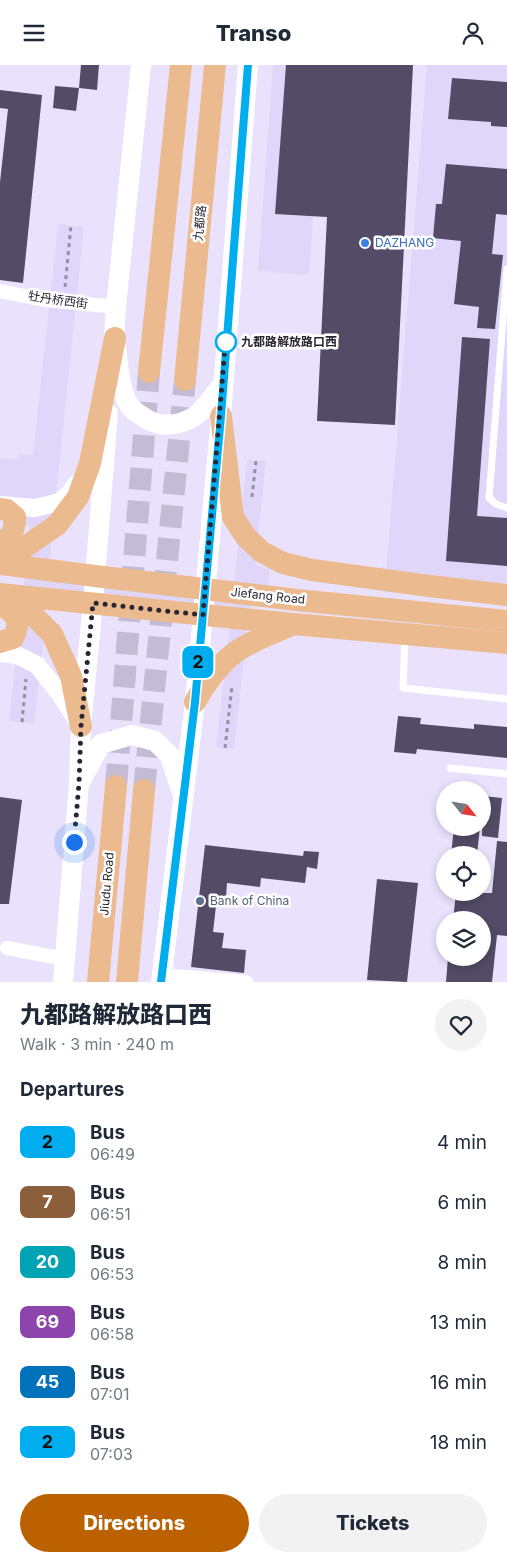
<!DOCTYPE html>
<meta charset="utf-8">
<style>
:root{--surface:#fff;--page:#f2f2f3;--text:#1f2937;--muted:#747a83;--accent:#bb6100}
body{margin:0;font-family:Inter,"Noto Sans SC",sans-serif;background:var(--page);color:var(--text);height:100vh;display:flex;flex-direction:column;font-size:19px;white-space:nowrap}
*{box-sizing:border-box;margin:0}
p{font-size:16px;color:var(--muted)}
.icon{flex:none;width:28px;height:28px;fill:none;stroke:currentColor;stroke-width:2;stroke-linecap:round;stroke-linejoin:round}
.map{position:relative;height:917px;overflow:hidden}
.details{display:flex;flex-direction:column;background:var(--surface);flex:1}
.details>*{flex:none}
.badge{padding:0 10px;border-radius:8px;font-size:18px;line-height:32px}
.needle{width:32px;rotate:120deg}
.controls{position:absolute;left:436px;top:716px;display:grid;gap:10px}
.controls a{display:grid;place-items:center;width:55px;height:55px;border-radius:50%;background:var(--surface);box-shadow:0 2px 8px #0003;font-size:25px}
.you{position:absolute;width:25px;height:25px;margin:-12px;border:4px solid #fff;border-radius:50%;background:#1a73e8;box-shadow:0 0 0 8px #1a73e833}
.map>.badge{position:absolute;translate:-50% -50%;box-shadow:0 0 0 2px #fff}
h2{padding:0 20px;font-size:19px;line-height:45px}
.round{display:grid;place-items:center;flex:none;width:52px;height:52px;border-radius:26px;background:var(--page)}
.summary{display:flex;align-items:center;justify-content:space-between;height:85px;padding:0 20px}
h1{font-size:24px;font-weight:800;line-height:38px}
.button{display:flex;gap:10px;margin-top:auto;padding:10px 20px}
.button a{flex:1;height:58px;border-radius:30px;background:var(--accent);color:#fff;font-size:20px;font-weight:800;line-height:58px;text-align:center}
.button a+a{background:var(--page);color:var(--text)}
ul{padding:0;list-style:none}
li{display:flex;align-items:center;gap:15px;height:60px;padding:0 20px}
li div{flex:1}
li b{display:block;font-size:19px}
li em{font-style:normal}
li .badge{min-width:55px;font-weight:700;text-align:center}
header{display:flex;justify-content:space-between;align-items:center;height:65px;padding:0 20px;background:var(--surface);font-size:22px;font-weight:800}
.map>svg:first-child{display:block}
.built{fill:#e0d6f9}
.building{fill:#544b66}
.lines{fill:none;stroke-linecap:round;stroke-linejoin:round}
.primary-tunnel{stroke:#c3bcd4;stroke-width:22;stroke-dasharray:22 11;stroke-linecap:butt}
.path{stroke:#958fa3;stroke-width:3;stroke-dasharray:4 4;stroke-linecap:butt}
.service{stroke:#fff;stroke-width:7}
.minor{stroke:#fff;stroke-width:14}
.tertiary{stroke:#fff;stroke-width:18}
.secondary{stroke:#fff;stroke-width:20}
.primary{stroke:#ebba8f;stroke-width:22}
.line-casing{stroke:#fff;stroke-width:11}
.line{stroke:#00aeef;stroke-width:8}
.walk{stroke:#292631;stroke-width:5;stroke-dasharray:0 9}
.shop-dot{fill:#3f7fe0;stroke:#fff;stroke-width:2}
.stop-dot{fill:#fff;stroke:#00aeef;stroke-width:2.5}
.service-dot{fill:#5c6f8a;stroke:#fff;stroke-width:2}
.labels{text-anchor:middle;stroke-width:5;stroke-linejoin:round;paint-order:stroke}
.street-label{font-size:12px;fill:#292631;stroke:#fff}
.shop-label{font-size:12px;fill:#366cbe;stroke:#fff;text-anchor:start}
.stop-label{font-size:12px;font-weight:bold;fill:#292631;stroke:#fff;text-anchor:start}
.service-label{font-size:12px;fill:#4e5e75;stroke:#fff;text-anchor:start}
</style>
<header><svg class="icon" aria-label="menu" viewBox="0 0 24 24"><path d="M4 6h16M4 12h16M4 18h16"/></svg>Transo<svg class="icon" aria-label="person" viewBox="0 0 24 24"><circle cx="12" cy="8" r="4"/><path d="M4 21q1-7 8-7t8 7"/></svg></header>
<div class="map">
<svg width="507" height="917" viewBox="0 0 507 917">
<rect width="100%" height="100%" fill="#eae2fd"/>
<!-- built -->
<g class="built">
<path d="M273 0H324L309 210 258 206Z"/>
<path d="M427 0H507V519L386 508Z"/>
<path d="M58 159 84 162 48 509 233 529 247 395 266 396 255 500 270 503 266 541 250 540 234 684 216 682 231 551 46 531 43 562 45 565 34 659 9 656 30 461 13 459 0 453V393L19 395V389L33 390Z"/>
</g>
<!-- building -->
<g class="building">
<path d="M81 0H99L97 25 79 23Z"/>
<path d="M286 0H413L395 360 317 356 327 152 275 149Z"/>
<path d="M452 13 507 17V62L491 61V57L448 54Z"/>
<path d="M55 21 79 23 76 46 53 43Z"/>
<path d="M0 25 42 30 23 218 0 215V117L8 44 0 43Z"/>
<path d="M446 99 507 104V150L496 149 492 189 503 190 495 264 477 263 479 242 454 239 461 176 433 173 436 139H442Z"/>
<path d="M462 272 490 274 477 451 507 453V501L446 496Z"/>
<path d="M398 651 421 653 420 659 474 664V659L507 662V693L417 684 416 689 394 687Z"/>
<path d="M483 731 502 733 498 773 482 771Z"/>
<path d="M0 732 22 735 9 839H0Z"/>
<path d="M454 762H480L477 790H451Z"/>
<path d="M497 776 507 777V871L497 870 492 917H446L448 892H482V855H453L456 828H492Z"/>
<path d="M205 780 303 791 304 786 319 787 317 804 307 802 305 818 261 813 260 822 227 818 226 833 217 832 213 867 224 868 222 883 246 885 244 908 191 902Z"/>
<path d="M377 814 418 818 407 917 367 915Z"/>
</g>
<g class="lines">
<!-- primary-tunnel -->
<g class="primary-tunnel">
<path d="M116 721 149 307"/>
<path d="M144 725 185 315"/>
</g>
<!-- path -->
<g class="path">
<path d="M65 222 71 160"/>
<path d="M252 432 256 396"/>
<path d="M22 657 26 614"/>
<path d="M225 683 232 621"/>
</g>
<!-- service -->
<g class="service">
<path d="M507 204 489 433 496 439 507 443"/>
<path d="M405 573 403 623 507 634"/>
<path d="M450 703 507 709"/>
</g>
<!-- minor -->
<g class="minor">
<path d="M0 226 45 235 116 242"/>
<path d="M7 883 65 894"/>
<path d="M162 910 246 917"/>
</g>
<!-- tertiary -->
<g class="tertiary">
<path d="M0 440 35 443 60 437 70 428 76 419"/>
<path d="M0 588 17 590 37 600 60 629 77 655"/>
</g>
<!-- secondary -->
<g class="secondary">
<path d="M116 282C118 299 119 319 126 335 131 345 139 349 148 355 165 364 188 359 201 346 209 338 215 328 223 319"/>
<path d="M113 289 116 242 141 0"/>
<path d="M80 717 101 679 132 670 155 676 170 691 181 725"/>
<path d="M63 917 79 718 81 661 93 538 108 348"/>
<path d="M161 917 195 637 221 351 248 0"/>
</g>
<!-- primary -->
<g class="primary">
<path d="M149 307 181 0"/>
<path d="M185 315 215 0"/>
<path d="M221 351 233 452 246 472 262 487 283 498 312 505 429 521 507 530"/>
<path d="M0 444 7 445 15 452C15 466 11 472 0 480"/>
<path d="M0 488 22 484 57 460 78 432 90 398 115 273"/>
<path d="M0 499 95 511 297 535 507 556"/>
<path d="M0 529 293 559 507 578"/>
<path d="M3 535 26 543 52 569 71 611 81 661"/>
<path d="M0 539C16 549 22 555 13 573L0 577"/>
<path d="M195 637C205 619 218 601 234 588 251 576 272 569 291 560"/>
<path d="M98 917 116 721"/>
<path d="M127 917 144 725"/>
</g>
</g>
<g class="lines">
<defs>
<path id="line" d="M161 917 195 637 221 351 248 0"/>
</defs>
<!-- line casing -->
<use href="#line" class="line-casing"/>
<!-- line -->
<use href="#line" class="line"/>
<!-- walk -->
<path class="walk" d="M74 777 79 718 81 661 93 538 203 550 226 270V277"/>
</g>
<!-- markers -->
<circle class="shop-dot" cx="365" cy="178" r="5"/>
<circle class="stop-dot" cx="226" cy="277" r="10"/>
<circle class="service-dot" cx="200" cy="836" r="5"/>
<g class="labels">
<!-- street labels -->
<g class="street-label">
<text transform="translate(200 158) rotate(-84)" y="4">九都路</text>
<text transform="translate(58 235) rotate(8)" y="4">牡丹桥西街</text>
<text transform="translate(268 531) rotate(6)" y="4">Jiefang Road</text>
<text transform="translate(107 819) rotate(-85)" y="4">Jiudu Road</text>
</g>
<!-- shop labels -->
<g class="shop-label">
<text x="375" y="182">DAZHANG</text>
</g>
<!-- stop labels -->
<g class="stop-label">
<text x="241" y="281">九都路解放路口西</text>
</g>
<!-- service labels -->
<g class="service-label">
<text x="210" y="840">Bank of China</text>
</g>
</g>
</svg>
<div class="controls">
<a><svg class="needle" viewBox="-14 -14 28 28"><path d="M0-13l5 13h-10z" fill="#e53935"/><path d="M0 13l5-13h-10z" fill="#747a83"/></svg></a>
<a><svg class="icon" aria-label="locate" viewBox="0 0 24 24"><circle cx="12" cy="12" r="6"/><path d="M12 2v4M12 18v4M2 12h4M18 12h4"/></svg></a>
<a><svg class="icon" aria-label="layers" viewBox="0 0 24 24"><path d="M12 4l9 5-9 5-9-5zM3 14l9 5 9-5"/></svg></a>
</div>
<div class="you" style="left:74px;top:777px"></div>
<b class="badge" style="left:198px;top:597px;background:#00aeef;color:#111">2</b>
</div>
<section class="details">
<div class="summary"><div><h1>九都路解放路口西</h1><p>Walk · 3 min · 240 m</p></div><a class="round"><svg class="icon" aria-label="heart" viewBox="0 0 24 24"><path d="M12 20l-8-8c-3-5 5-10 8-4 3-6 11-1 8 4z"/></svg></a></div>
<h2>Departures</h2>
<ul>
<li><span class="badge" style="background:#00aeef;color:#111">2</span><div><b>Bus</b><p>06:49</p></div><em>4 min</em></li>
<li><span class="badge" style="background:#8b5e3c;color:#fff">7</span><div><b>Bus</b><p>06:51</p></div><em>6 min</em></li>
<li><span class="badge" style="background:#00a3b4;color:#fff">20</span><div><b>Bus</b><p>06:53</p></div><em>8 min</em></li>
<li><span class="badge" style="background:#8e44ad;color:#fff">69</span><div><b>Bus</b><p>06:58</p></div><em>13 min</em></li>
<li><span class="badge" style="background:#0072bc;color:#fff">45</span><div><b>Bus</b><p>07:01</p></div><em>16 min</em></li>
<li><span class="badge" style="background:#00aeef;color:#111">2</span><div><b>Bus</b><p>07:03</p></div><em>18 min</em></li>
</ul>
<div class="button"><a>Directions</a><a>Tickets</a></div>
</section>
